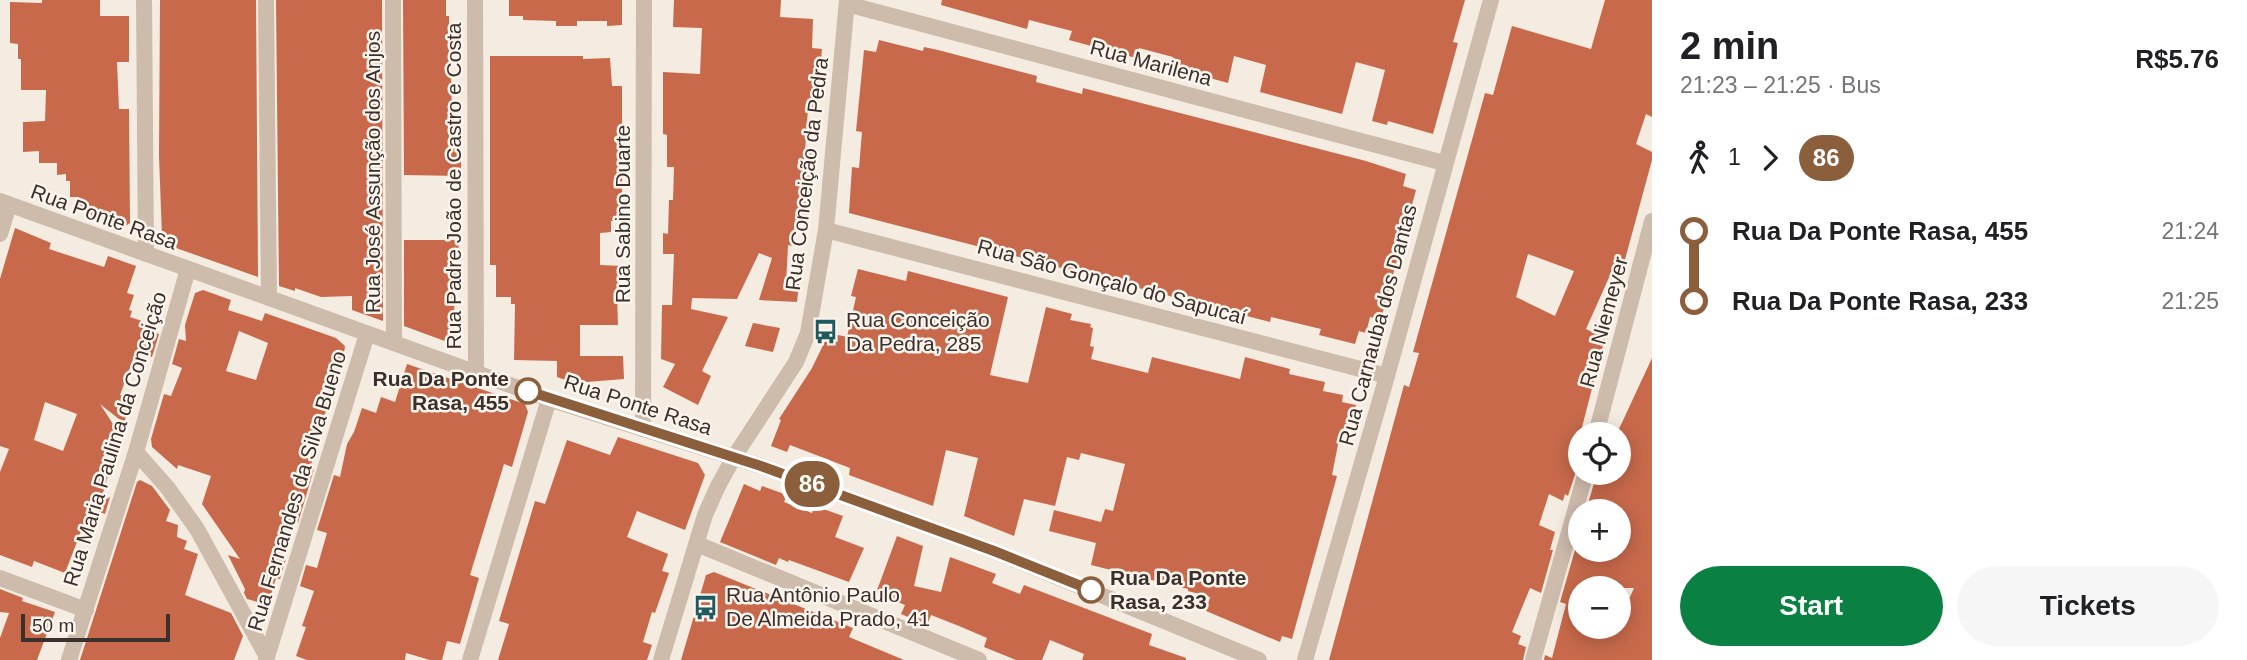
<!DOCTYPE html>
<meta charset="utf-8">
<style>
:root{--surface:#fff;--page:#f6f6f6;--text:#202124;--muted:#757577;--accent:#0b8043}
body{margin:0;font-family:Helvetica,sans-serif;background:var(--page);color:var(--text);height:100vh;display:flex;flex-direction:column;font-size:26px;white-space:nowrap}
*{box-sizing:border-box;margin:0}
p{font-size:23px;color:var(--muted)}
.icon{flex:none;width:38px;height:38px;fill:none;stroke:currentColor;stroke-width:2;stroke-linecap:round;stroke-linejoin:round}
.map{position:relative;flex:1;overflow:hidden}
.sheet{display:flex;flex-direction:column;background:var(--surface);width:595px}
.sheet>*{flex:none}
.badge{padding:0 14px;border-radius:23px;font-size:24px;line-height:46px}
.buttons{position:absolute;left:1568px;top:422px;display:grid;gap:14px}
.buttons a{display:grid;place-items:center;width:63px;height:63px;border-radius:50%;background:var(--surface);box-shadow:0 4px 18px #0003;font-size:35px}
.scale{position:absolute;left:21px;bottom:18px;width:149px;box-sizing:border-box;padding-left:7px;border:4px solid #3b302b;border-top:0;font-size:19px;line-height:24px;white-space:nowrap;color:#3b302b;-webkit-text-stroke:5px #fbf5ee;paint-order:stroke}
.map>.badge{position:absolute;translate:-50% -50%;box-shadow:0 0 0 4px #fff}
.legs{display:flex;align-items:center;gap:10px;height:77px;padding:0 28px;font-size:23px}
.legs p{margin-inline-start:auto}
.overview{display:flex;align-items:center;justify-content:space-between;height:119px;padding:0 28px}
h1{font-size:38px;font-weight:700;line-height:52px}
.primary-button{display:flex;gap:14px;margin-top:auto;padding:14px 28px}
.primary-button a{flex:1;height:80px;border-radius:42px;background:var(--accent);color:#fff;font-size:28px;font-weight:700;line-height:80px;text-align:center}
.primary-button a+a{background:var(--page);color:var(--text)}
ul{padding:0 28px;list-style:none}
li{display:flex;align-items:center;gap:24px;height:70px;font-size:26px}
li i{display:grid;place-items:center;width:10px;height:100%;margin:0 9px;background:currentColor}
li i::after{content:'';width:18px;height:18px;margin:-9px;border:5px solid;border-radius:50%;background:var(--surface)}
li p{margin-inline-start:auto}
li:first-child i{background:linear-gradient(#0000 50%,currentColor 0)}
li:last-child i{background:linear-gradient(currentColor 50%,#0000 0)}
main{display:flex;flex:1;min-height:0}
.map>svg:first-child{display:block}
.building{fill:#c8694b;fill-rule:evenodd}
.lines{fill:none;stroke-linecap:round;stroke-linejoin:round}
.minor{stroke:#cdbbac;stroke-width:16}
.line-1-casing{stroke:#fff;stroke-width:16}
.line-1{stroke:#8b5e3c;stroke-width:10}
.stop-1-dot{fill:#fff;stroke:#8b5e3c;stroke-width:3.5}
.labels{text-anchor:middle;stroke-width:5;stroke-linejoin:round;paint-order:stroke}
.street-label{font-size:21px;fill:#3b302b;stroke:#fbf5ee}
.poi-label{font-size:21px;fill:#3b302b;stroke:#fbf5ee;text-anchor:start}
.stop-label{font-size:21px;font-weight:bold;fill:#3b302b;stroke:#fbf5ee;text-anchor:end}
</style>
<main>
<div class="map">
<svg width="1652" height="660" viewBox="0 0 1652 660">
<rect width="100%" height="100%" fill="#f4ebe1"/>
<!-- building -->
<g class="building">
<path d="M42 0H100V16H129V62H117L119 109H129L130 223 122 228 91 218V206H78V197H70V181H66V174L57 175V163H39V151L23 152V122L45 121 46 90H21V59H18V44L10 43V2L42 3Z"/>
<path d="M160 0H256L258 277 176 248 165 242 162 237 159 156Z"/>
<path d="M276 0H382L383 321 352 310V296L321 297 295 288V291L279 286Z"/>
<path d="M403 0H446V16H449V71H451L452 115H449V146H461V176L404 175Z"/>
<path d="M509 0H622V25L607 26V21H577V26H556V21L523 20V16H509Z"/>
<path d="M674 0H781L780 17 813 19 812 48 822 49 816 109 808 108 805 152 812 153 806 221 795 220 793 246 788 245 786 284H799L797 302 759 300 772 258 759 253 737 299 692 298 691 309 728 317 702 371 711 376 698 405 663 387 675 364 661 359 662 305H672L674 254H663V233L668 234 669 200H673L674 167H667V135L663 134V72L700 74 702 28 673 27Z"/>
<path d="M942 0H1465L1453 42 1458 43 1433 134 1388 121 1387 125 1372 121 1385 70 1356 62 1342 114 1260 92 1266 65 1234 56 1228 83 1170 67 1173 57 1139 48 1136 58 1069 40 1072 31 1029 20 1027 29 941 5Z"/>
<path d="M1605 0H1652V117L1646 114 1636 144 1652 152V160L1623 267 1615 264 1586 329 1605 338 1572 466 1577 468 1568 496 1565 494 1563 501 1549 494 1539 525 1555 532 1550 550H1553L1541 593 1530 588 1512 632 1521 636 1518 644 1526 647 1523 660H1329L1404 385 1409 387 1419 353 1413 352 1485 93 1493 95 1512 26 1591 49ZM1528 254 1574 271 1555 316 1516 297Z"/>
<path d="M879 40 923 51 924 47 938 50 1037 76 1036 82 1082 94 1083 88 1366 161 1406 174 1403 186 1416 190 1381 319 1370 317 1366 333 1359 331 1355 344 1319 335 1321 329 1271 317 1270 322 849 213 852 167 859 168 862 132 856 131 864 50 876 52Z"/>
<path d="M490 56H583V59L610 58 612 86H622V221H611V232L600 233V265L622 266V295H617L618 325H580V356H623L624 379 574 383 557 377V361L514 360 515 304H511V297H496V265H490Z"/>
<path d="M15 228 51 243 49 249 104 267 108 256 136 266 127 293 134 295 129 310 132 311 130 317 145 322V324L149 326 148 331 159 334 152 357 149 356V345L146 354 136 351 120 395 132 399 124 423 100 404 120 435 100 503 110 497 105 514 90 508 65 573 34 561 32 567 0 555V472L9 449 0 446V279ZM45 402 77 414 63 451 34 440Z"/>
<path d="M404 240H459L454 312 460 311 459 337 450 343 404 326Z"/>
<path d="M858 269 906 281 908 271 1008 297 990 375 1028 383 1046 307 1072 314 1070 320 1091 324 1090 327 1093 328 1090 346 1094 347 1091 359 1148 373 1152 357 1240 379 1245 357 1290 369 1289 374 1325 382 1323 391 1343 395 1342 402 1356 405 1349 431 1341 429 1332 475 1337 476 1292 639 1282 636 1280 642 1206 611 1210 597 1188 591V589L1091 565 1096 543 1049 531 1054 510 1101 522 1105 509 1113 511 1125 464 1081 453 1079 460 1067 457 1055 506 1024 499 1014 536 964 516 978 458 946 450 933 506 849 475 850 468 790 445 787 452 771 446 781 420 779 419 812 368 829 333 847 337 856 297 851 296Z"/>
<path d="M203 290 231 300 228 310 262 321 265 313 336 338 345 346 342 365 318 434 320 435 310 468 314 469 298 523 294 521 282 557 286 559 280 579 276 578 268 605 247 599 244 593 245 589 228 555 240 559 202 504 211 476 178 465 177 469 152 447 151 439 164 394 171 396 182 368 172 364 179 339 186 341 185 325 195 293ZM239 331 268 343 256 380 226 371Z"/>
<path d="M753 323 780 328 773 352 745 346Z"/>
<path d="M1652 358V660H1544L1545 655 1552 658 1566 604 1560 602 1575 550H1619V511H1603L1588 504 1596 476 1609 481 1613 472H1619V429ZM1580 588H1634L1619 622V626H1580Z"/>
<path d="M407 364 525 404 528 412 512 467 504 464 470 575 479 578 460 644 447 641 442 660H430L406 653 405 660H307L296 656 306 627 302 626 314 591 300 586 306 565 317 568 327 533 317 530 334 475 340 477 347 444 354 432 362 408 376 413 381 397 395 402Z"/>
<path d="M618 437 698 463 705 475 685 530 637 511 627 537 668 554 662 571 669 573 655 613 652 612 643 642 652 645 647 660H498L509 624 499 621 535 501 545 504 567 440 610 455Z"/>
<path d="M140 480 152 486 170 510 166 521 178 525 177 537 187 541 184 549 198 554 185 595 231 613 243 636 234 660H80L137 482Z"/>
<path d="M744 484 760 491 762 486 787 495 784 502 812 513 815 506 843 516 835 537 864 548 849 582 789 560 788 562 779 558 776 565 720 542Z"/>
<path d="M897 536 923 546 914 586 941 592 950 557 996 574 992 583 1020 594 1024 585 1152 634 1149 645 1186 658V660H1082L1084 654 1050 640 1042 660H1016L984 647 987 638 959 626 931 615 927 625 901 614 905 605 876 593Z"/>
<path d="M714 572 853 628 849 637 904 660H681L706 575Z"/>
<path d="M0 589 23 598 22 601 55 612 37 660H0V638L9 613 0 612Z"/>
</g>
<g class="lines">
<!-- minor -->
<g class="minor">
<path d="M144 0 146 254"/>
<path d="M266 0 269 298"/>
<path d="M393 0 394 343"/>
<path d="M475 0 476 372"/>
<path d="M847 4 1444 163"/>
<path d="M0 201 549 399 761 466 994 551 1259 660"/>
<path d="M826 230 1387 376"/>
<path d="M0 234 9 205"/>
<path d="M643 429 644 0"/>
<path d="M1596 434 1652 221"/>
<path d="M136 452 167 487 197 529 267 657"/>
<path d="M697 544 979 660"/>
<path d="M0 578 86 610"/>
<path d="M69 660 136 452 188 269"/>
<path d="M266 660 367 334"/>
<path d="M470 660 549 399"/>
<path d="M661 660 705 515 718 486 734 457 796 362 808 333 826 230 847 0"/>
<path d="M1305 660 1387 376 1491 0"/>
<path d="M1533 660 1586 472"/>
</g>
</g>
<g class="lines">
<defs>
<path id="line-1" d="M528 391 761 466 994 551 1091 590"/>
</defs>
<!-- line-1 casing -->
<use href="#line-1" class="line-1-casing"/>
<!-- line-1 -->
<use href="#line-1" class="line-1"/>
</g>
<!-- icons -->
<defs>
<symbol id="bus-bare" viewBox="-9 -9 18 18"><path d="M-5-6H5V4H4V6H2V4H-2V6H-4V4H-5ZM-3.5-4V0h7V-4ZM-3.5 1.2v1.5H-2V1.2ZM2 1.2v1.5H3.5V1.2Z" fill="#1f5a5e" stroke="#fbf5ee" stroke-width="2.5" paint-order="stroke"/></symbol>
</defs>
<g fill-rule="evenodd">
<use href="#bus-bare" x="808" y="314" width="35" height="35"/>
<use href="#bus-bare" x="688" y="590" width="35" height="35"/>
</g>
<!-- markers -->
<g class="stop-1-dot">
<circle cx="528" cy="391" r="12"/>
<circle cx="1091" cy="590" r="12"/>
</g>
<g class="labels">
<!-- street labels -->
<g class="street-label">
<text transform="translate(1151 63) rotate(15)" y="7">Rua Marilena</text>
<text transform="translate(373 172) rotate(-90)" y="7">Rua José Assunção dos Anjos</text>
<text transform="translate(807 174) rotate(-83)" y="7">Rua Conceição da Pedra</text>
<text transform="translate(454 186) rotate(-90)" y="7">Rua Padre João de Castro e Costa</text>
<text transform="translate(623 214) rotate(-90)" y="7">Rua Sabino Duarte</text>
<text transform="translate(104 217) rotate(20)" y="7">Rua Ponte Rasa</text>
<text transform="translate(1112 282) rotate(15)" y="7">Rua São Gonçalo do Sapucaí</text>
<text transform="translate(1604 322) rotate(-75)" y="7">Rua Niemeyer</text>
<text transform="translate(1378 325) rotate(-75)" y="7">Rua Carnauba dos Dantas</text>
<text transform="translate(638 405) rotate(18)" y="7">Rua Ponte Rasa</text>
<text transform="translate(115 439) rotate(-73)" y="7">Rua Maria Paulina da Conceição</text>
<text transform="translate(297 491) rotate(-73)" y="7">Rua Fernandes da Silva Bueno</text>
</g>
<!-- poi labels -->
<g class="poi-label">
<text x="846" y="327">Rua Conceição<tspan x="846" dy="24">Da Pedra, 285</tspan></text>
<text x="726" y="602">Rua Antônio Paulo<tspan x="726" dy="24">De Almeida Prado, 41</tspan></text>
</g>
<!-- stop labels -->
<g class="stop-label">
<text x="509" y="386">Rua Da Ponte<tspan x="509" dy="24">Rasa, 455</tspan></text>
<text x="1110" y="585" text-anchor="start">Rua Da Ponte<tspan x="1110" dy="24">Rasa, 233</tspan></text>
</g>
</g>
</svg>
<div class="buttons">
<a><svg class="icon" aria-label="locate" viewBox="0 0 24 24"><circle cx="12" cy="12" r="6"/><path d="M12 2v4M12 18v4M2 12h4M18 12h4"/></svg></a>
<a>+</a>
<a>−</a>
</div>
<div class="scale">50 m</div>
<b class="badge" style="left:812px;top:484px;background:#8b5e3c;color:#fff">86</b>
</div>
<section class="sheet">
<div class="overview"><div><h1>2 min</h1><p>21:23 – 21:25 · Bus</p></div><b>R$5.76</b></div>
<div class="legs"><svg class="icon" aria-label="walk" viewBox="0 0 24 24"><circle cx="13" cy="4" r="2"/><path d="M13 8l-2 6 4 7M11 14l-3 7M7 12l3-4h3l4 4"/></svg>1<svg class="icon" aria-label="forward" viewBox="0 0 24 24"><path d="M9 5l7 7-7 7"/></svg><b class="badge" style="background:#8b5e3c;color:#fff">86</b></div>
<ul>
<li><i style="color:#8b5e3c"></i><b>Rua Da Ponte Rasa, 455</b><p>21:24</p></li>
<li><i style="color:#8b5e3c"></i><b>Rua Da Ponte Rasa, 233</b><p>21:25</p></li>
</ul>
<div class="primary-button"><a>Start</a><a>Tickets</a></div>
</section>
</main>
